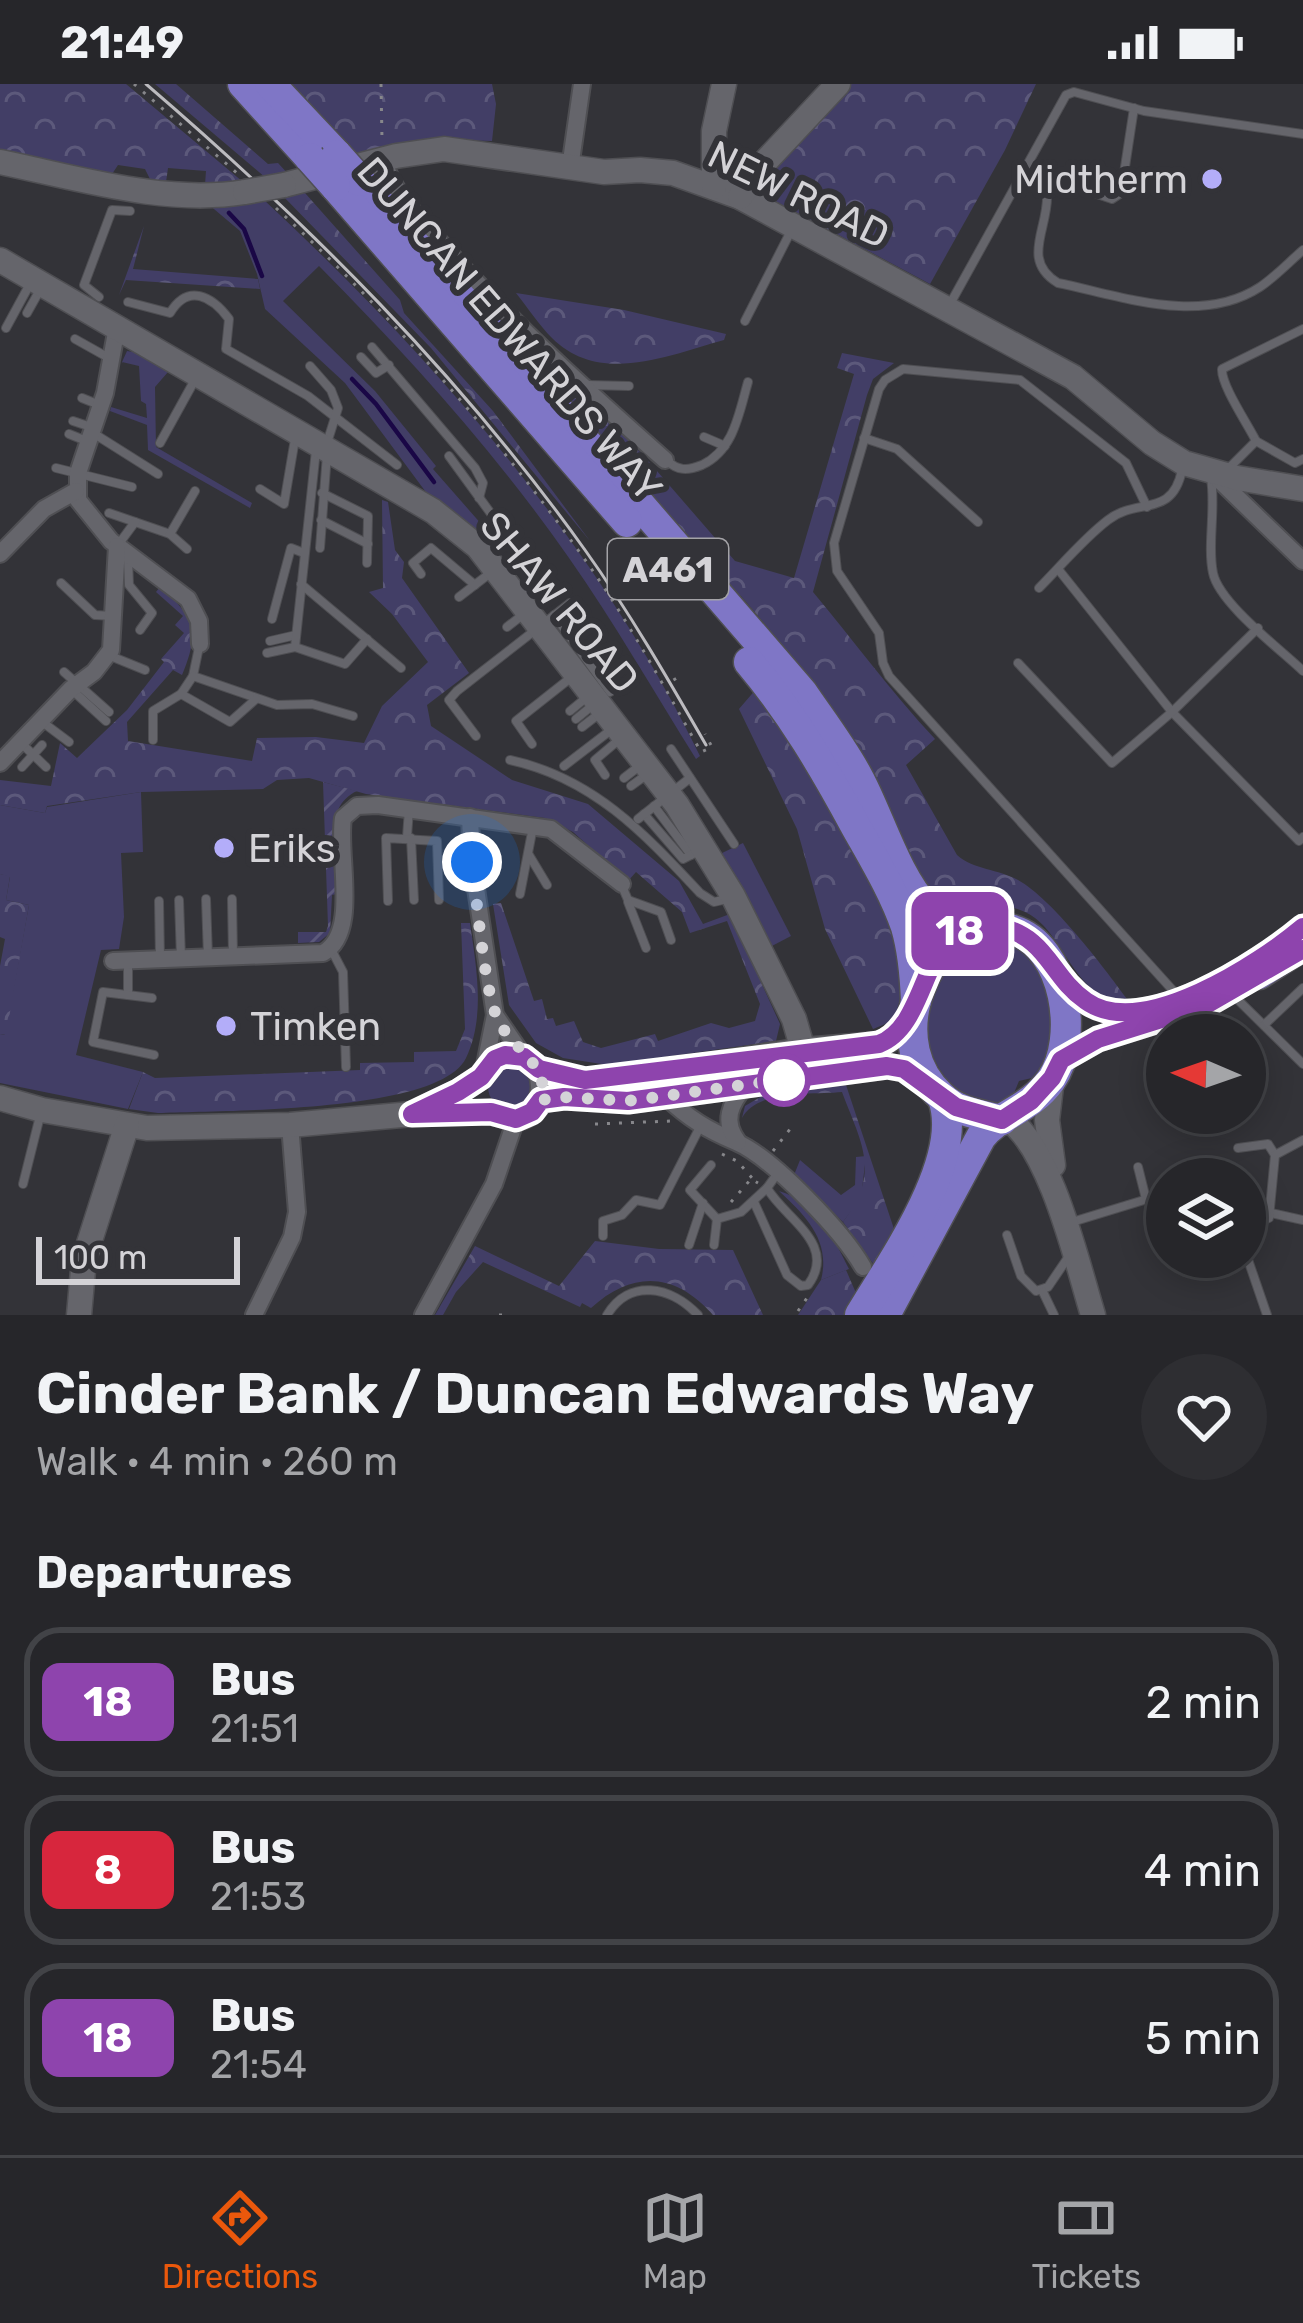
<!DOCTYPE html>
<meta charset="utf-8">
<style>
:root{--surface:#26262a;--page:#2e2e32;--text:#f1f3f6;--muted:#a4a5a8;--line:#424347;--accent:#ea580c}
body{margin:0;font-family:Rubik,sans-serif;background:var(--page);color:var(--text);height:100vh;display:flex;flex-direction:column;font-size:45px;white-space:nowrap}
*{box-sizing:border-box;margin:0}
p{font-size:39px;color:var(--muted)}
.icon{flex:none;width:66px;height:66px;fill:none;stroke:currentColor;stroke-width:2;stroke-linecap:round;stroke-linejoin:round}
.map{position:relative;height:1231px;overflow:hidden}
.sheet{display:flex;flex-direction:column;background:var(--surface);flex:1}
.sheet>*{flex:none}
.badge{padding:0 24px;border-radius:18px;font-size:42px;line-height:78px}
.needle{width:78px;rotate:272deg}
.controls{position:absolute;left:1146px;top:930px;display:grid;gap:24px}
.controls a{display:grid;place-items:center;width:120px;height:120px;border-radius:50%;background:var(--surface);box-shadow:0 6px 30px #0003,0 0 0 3px var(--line);font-size:60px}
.scale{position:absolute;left:36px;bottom:30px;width:204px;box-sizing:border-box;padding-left:12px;border:6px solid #d4d3d7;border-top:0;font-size:33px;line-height:42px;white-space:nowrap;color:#d4d3d7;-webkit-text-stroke:9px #333338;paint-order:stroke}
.you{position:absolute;width:60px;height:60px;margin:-30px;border:9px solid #fff;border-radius:50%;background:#1a73e8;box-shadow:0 0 0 18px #1a73e833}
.map>.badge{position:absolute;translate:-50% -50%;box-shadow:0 0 0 6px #fff}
h2{padding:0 36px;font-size:45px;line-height:108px}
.round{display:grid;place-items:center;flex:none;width:126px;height:126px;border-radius:63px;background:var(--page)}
.summary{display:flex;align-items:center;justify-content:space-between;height:204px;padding:0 36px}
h1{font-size:57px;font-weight:700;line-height:90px}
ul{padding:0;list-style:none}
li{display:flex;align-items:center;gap:36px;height:150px;margin:0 24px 18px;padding:0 12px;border:6px solid var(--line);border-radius:36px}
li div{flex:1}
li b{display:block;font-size:45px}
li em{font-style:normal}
li .badge{min-width:132px;font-weight:700;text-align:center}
.status{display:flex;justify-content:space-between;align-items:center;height:84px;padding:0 60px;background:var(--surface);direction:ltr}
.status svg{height:33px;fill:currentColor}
.tab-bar{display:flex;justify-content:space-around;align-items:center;height:168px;border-top:3px solid var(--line);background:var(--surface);font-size:33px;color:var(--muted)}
.tab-bar a{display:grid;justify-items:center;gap:6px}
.tab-bar .active{color:var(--accent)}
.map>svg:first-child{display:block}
.grass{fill:#423e66}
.forest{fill:url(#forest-crowns)}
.garden{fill:url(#garden-furrows)}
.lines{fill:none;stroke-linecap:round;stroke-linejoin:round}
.stream{stroke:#1a0746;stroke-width:4.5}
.lane-casing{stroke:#4f4f53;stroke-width:10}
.street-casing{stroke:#4f4f53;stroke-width:20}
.secondary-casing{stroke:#4f4f53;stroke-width:27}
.primary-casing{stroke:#4f4f53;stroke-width:27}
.highway-casing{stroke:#4f4f53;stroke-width:33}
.path{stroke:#87878b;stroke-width:3;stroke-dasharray:3 9;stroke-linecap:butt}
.lane{stroke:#65656b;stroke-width:8}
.street{stroke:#65656b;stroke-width:16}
.secondary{stroke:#65656b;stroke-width:24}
.primary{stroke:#756fa2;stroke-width:24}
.highway{stroke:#7f76c6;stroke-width:30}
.tram{stroke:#bcbbbf;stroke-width:3}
.secondary-bridge-casing{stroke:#4f4f53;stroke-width:27;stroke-linecap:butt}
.highway-bridge-casing{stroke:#4f4f53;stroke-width:33;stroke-linecap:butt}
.secondary-bridge{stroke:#65656b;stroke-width:24}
.highway-bridge{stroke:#7f76c6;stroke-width:30}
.line-casing{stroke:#fff;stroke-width:27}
.line{stroke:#8e44ad;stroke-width:18}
.walk{stroke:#d4d3d7;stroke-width:12;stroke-dasharray:0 21.6}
.poi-dot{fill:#b3adf9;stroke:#333338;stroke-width:4.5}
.stop-dot{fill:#fff;stroke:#8e44ad;stroke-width:6}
.labels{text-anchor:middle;stroke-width:12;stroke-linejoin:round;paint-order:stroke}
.shield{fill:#333338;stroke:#a4a3a7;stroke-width:3}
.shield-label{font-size:36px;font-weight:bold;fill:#d4d3d7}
.poi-label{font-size:39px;fill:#d4d3d7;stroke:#333338;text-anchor:start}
.street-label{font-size:39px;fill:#d4d3d7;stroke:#333338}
</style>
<div class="status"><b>21:49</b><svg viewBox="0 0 49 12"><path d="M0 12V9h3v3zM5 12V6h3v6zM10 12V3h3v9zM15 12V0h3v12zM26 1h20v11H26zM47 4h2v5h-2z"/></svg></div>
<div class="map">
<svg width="1303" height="1231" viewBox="0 0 1303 1231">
<defs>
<pattern id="forest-crowns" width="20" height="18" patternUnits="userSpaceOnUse" patternTransform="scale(3)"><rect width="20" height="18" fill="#423e66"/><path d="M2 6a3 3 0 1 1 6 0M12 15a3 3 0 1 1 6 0" fill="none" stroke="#5c597b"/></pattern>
<pattern id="garden-furrows" width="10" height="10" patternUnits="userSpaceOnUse" patternTransform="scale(3)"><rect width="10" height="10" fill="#423e66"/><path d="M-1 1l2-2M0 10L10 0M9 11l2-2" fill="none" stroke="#5c597b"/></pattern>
</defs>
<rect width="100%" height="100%" fill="#333338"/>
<!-- grass -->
<g class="grass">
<path d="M263 115C434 274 598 461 700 672L696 675C654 608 614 538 569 474 495 368 409 273 319 182L283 217 375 307 436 382 433 385 490 450 487 458 431 415 345 299 265 225 257 190 240 147 208 120Z"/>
<path d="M127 267 140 269 182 296 168 288 155 303 156 363 252 419 250 424 148 366 147 341 110 327 111 323 147 334 146 320 141 317 139 282 122 278 118 287Z"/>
<path d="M141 708 143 768 121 769 124 833 119 865 101 866 76 971 143 988 128 1025 0 999V950L5 951 29 821 6 816 10 793 0 790V721L45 729 47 723Z"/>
<path d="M743 759 791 852 770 863 722 769Z"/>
<path d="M998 849 1045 884 1056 953 1036 993 1019 997 1011 1016C958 1031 920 974 926 924 929 902 949 877 960 857Z"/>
<circle cx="510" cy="1003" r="22"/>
<path d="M866 1072 861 1114 843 1138 794 1091 800 1076 841 1111 855 1101 856 1073Z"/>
<path d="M779 1107C815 1117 834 1154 849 1185L821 1196C831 1157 806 1132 779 1107Z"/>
</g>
<!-- forest -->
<g class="forest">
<path d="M0 0H126L243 98 205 101 206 87 168 84 166 98 151 97 145 85 118 81 112 90 0 70Z"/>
<path d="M155 0H176L268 80 278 79 289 91 266 94Z"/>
<path d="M292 0H492L496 20 492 57 423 55 353 71Z"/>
<path d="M851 0H1036L1005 66 930 200 764 111V97Z"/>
<path d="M305 109 400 216 404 229 493 327 590 457 431 264 283 112Z"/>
<path d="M144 142 133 185 258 195 260 205 126 196 119 211Z"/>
<path d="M516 209 624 226 726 250 724 256C669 271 600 302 552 254 539 241 528 224 516 209Z"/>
<path d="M520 248 644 372 735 477 794 494 854 290 837 284 842 269 894 279 873 295 867 311 813 508C854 557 891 608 935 655L906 681 957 771C974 786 998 785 1018 796 1052 815 1103 882 1127 915 1079 921 1067 858 1035 834 1001 809 963 832 938 811 916 793 902 759 886 734 847 672 804 611 769 545L741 512 724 504 510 258Z"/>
<path d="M382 416 388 418 395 466 404 478 402 494 469 589 427 621 431 642 512 696 588 720 679 797 703 840 730 830 780 940 776 957 608 981 563 974 536 959 509 921 493 820 501 819 534 917 542 915 547 935 553 934 556 942 574 937 583 958 601 964 655 950 658 957 711 939 729 944 755 937 760 920 727 837 690 849 682 828 636 788 628 797 573 748 545 734 366 710 309 694 277 696 263 705 141 708 47 722 45 729 0 721V696L51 702 60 659 77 674 127 626 164 578 161 575 184 549 175 541 183 532 156 508 160 503C195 533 200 548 182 591L173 586 127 638 128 657 252 677 257 654 316 653 364 659 382 622 428 578 392 530 369 508 383 504Z"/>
<path d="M757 604C786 648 819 690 845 736 865 770 924 905 890 937 888 939 876 944 873 945L825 845 797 745 739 625Z"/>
<path d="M0 790 10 792 6 816 29 821 6 951 0 950V882L5 855 0 853Z"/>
<path d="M461 839H470C476 882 486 932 466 974 439 1030 217 1026 158 1029L129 1025 143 988 155 994 360 986V979L414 978V968L456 967 465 945Z"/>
<path d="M846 1001 895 1148 877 1185 843 1138C881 1088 862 1061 842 1008 813 1011 757 1005 742 1034L745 1022 762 1012Z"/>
<path d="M595 1157 659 1165 733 1166 763 1231H713C676 1189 634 1185 591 1224L582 1219 580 1223 483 1178 456 1208 443 1231H435L475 1162 559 1202Z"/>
<path d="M846 1186 859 1216 850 1231H798L821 1196Z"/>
</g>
<!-- garden -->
<path class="garden" d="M323 698 357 707C321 723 335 777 336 810L332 811 330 849 319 858 298 859V848H326L328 842Z"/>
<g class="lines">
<!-- stream -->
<g class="stream">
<path d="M229 129 244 145 262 192"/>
<path d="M352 295 376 320 434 398"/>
</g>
<defs>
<g id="lane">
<path d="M1022 89 1047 110C1049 144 1020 176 1058 199 1122 212 1200 242 1260 203 1275 193 1289 178 1303 166"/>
<path d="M1042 103 1065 99 1112 115 1121 109 1134 24"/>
<path d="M99 213 84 201 112 126 130 127"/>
<path d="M128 218 170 229C188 199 212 212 229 235L226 265 308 312 397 381"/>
<path d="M950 220 1066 11 1074 8 1144 27 1303 50"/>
<path d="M27 229 41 204"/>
<path d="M745 237 792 145"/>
<path d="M6 244 31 198"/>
<path d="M75 255 109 274"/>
<path d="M372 263 475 384 483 399 479 414"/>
<path d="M361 273 376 289 389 281"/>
<path d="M310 282 331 306 338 324 327 359"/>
<path d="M587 301 629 302"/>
<path d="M82 314 102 322"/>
<path d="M73 337 94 344"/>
<path d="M93 349 158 390"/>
<path d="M69 350 89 358"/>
<path d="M704 353 725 362"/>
<path d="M864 354 897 365 978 438"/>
<path d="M1256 357C1247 339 1221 301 1222 285L1303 245"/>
<path d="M160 359 197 292"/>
<path d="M449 372 508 453 487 472"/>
<path d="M666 376C678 387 687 387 702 381 734 366 739 329 748 298"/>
<path d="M56 384 132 403"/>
<path d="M1228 385 1256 357 1295 379 1303 375"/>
<path d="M1211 394C1216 426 1207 461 1213 489 1219 519 1280 565 1303 587"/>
<path d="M260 405 284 420 295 355"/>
<path d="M322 409 368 432 367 479"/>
<path d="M1147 423 1126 379 1020 296 903 285 885 296 879 305 834 459 837 487 879 549 883 579 889 592 1177 911"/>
<path d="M109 429 170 450 187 465"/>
<path d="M321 436 368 460"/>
<path d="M170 450 195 407"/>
<path d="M118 461 135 438"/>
<path d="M320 464 327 370"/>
<path d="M128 475 129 501 152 529 140 546"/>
<path d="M1058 485 1172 628 1299 757 1303 753"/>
<path d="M421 490 413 479 431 464 475 501"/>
<path d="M61 499 95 531 113 532"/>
<path d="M301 500 401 584"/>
<path d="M1039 504C1061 482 1083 455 1108 436 1137 413 1172 435 1182 386"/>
<path d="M459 513 489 490"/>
<path d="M554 531 610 608 614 605"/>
<path d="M272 535 291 464 304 469"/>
<path d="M507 543 525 529"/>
<path d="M270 557 296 551"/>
<path d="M199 563 193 592 277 621 312 620 353 632"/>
<path d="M295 563 345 580 367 555"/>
<path d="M267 569 295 563 316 366"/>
<path d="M108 571 145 586"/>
<path d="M1018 579 1112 679 1172 628 1258 544"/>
<path d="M64 588 109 628"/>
<path d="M72 606 106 637"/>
<path d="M181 610 230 638 256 615"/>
<path d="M570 627 587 613"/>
<path d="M576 635 593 621"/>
<path d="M41 637 69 658"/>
<path d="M582 643 600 629"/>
<path d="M476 652 449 616 457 607 570 519 580 533"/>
<path d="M153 656V627L181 610 193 592"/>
<path d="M21 659 46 683"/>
<path d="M532 660 516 637 573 592"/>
<path d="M671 665 734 760"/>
<path d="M510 676C593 694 644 749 700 809L714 818 727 815"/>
<path d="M564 682 611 646"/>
<path d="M22 683 42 661"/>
<path d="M605 691 595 676 621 654"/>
<path d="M624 694 642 680"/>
<path d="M631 702 649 689"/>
<path d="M654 722 691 771"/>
<path d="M644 730 683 775 699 767"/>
<path d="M638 735 690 694"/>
<path d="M407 753 409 725"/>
<path d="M411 754 414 816"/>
<path d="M529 771 547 801"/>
<path d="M622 802 628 816 661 828 671 856"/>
<path d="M520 810 533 743"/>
<path d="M206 815 208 873"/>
<path d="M232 815 233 872"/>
<path d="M179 816 181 874"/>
<path d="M159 817 160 875"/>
<path d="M388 817 386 754 437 757 439 816"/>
<path d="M628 818 646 864"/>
<path d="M331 865 343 888 346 983"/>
<path d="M128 876V911"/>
<path d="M1231 909 1303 980"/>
<path d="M152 914 103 908 93 958 154 971"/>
<path d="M1264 941 1303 904"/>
<path d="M1238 1064 1268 1060 1275 1071"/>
<path d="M711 1081 690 1106 717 1135"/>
<path d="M1138 1083 1146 1115"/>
<path d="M23 1100 40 1032"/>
<path d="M754 1118 787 1191 801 1202 808 1201C838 1160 785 1135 767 1104L777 1090"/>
<path d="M1271 1129 1303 1136"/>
<path d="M1072 1138 1167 1109"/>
<path d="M1245 1144 1269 1134 1275 1071 1303 1056"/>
<path d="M1007 1151 1021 1192 1036 1207 1048 1203 1069 1172"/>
<path d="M603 1152V1137L622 1131 636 1116 660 1121 700 1043"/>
<path d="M689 1161 703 1119"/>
<path d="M714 1161 717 1135 741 1128 767 1104"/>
<path d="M1245 1167 1267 1231"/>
<path d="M1043 1208 1054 1231"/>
<path d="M607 1231C629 1194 671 1202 698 1231"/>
</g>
<g id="street">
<path d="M383 76C395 112 421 136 446 165 514 241 589 309 665 376"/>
<path d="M570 84 582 0"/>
<path d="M117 243 105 309 78 389V416L111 457 188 515 199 537 200 560"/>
<path d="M1213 390 1303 477"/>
<path d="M0 470 44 425 76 407"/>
<path d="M0 679 71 605 94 588 111 566 117 462"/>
<path d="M470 733 472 778 495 931 524 973"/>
<path d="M113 877 323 869C360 849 337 771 343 734L357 722 378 721 551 745 622 800"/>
<path d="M484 986 495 931"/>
<path d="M666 1013C689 1035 708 1046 736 1058 773 1074 843 1148 863 1183"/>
<path d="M738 1058C722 1037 730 1020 746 1001"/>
<path d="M254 1231 292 1153 297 1128 290 1041"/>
<path d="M423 1231 494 1100 516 1035"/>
</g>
<g id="secondary">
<path d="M0 78C78 94 165 121 245 108"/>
<path d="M284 101 396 72 444 65 604 88 640 86 673 89 740 113 1073 293 1152 359 1184 379 1237 394 1303 405"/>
<path d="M714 103V47L724 0"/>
<path d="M740 113 764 79 838 0"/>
<path d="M0 176 433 427 478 463 677 721 733 812 794 935 803 966"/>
<path d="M1052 994 1047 1036 1053 1081"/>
<path d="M0 1014 42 1026 147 1044 290 1041 412 1030 491 1028 516 1035C540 1029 549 1008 539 985"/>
<path d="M541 1016 564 1013 628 1017 887 982 903 985 930 1002"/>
<path d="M420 1026 458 1008 481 993 495 975 505 971 524 973 539 985 563 992 585 996 620 995 803 966 879 960 891 955 912 933"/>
<path d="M1007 1034C1051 1064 1077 1179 1093 1231"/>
<path d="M79 1231 84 1175 127 1041"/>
</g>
<g id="primary">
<path d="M1260 893 1303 865"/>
<path d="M1059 894C1069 902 1078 913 1088 919 1148 954 1258 880 1303 843"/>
<path d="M1061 976 1098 955 1162 935"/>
</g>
<g id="highway">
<path d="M243 0 310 74"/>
<path d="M270 0 337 71"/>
<path d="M360 97 802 608C821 636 842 663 858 693 878 729 897 795 926 823 947 842 987 837 1013 846 1066 862 1080 955 1051 996 1030 1026 998 1030 981 1053L885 1231"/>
<path d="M335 102 627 438"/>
<path d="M749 578C792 629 824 684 856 743 874 775 894 808 906 843 913 867 915 892 916 917"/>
<path d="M980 837C918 865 885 961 941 1012 957 1028 980 1031 1002 1036"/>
<path d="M860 1231C891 1179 965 1076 943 1015"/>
</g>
</defs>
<!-- lane casing -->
<use href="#lane" class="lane-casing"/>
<!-- street casing -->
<use href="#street" class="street-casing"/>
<!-- secondary casing -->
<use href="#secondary" class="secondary-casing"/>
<!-- primary casing -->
<use href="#primary" class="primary-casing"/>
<!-- highway casing -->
<use href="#highway" class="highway-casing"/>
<!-- path -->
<g class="path">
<path d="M134 0 237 89"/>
<path d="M381 0 382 56"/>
<path d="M276 124C391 230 497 352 588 480 630 540 665 604 701 668L712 663 705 650"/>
<path d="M674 594 678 601"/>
<path d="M595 1040 671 1037"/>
<path d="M773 1067 794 1040"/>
<path d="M722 1070 737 1077 752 1094"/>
<path d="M731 1118 751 1095 758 1099"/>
<path d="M798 1227 807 1214"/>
<path d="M499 1231H502"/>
</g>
<!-- lane -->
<use href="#lane" class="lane"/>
<!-- street -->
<use href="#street" class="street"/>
<!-- secondary -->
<use href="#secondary" class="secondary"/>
<!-- primary -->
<use href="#primary" class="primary"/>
<!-- highway -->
<use href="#highway" class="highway"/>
<!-- tram -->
<path class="tram" d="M146 0C309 140 460 291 585 466 630 529 668 595 706 661"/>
<defs>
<path id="secondary-bridge" d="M245 108 284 101"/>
<g id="highway-bridge">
<path d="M337 71 360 97"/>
<path d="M310 74 335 102"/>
</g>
</defs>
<!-- secondary-bridge casing -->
<use href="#secondary-bridge" class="secondary-bridge-casing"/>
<!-- highway-bridge casing -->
<use href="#highway-bridge" class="highway-bridge-casing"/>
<!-- secondary-bridge -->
<use href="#secondary-bridge" class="secondary-bridge"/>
<!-- highway-bridge -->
<use href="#highway-bridge" class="highway-bridge"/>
</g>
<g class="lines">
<defs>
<path id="line" d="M1303 843C1260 879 1142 957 1086 917 1049 891 1049 854 998 842 992 841 986 837 980 838 921 842 930 941 879 960L585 996 539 985 524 973 505 971 495 975 481 993 458 1008 412 1030 491 1028 516 1035 532 1028 541 1016 564 1013 628 1017 887 982 904 985 956 1023 1002 1036 1031 1017 1052 994 1061 976 1098 955 1206 921 1303 865"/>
</defs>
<!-- line casing -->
<use href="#line" class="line-casing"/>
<!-- line -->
<use href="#line" class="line"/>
<!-- walk -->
<path class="walk" d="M472 778C477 815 484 909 499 938 513 965 551 982 541 1016L564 1013 628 1017 794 994 784 996"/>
</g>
<!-- markers -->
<g class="poi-dot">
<circle cx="1212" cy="95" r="12"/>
<circle cx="224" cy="764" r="12"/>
<circle cx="226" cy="942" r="12"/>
</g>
<circle class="stop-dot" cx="784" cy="996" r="24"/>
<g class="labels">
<!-- shield labels -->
<rect class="shield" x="608" y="455" width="120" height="60" rx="9"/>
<g class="shield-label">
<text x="668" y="498">A461</text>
</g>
<!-- poi labels -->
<g class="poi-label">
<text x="1188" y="109" text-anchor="end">Midtherm</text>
<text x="248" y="778">Eriks</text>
<text x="250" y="956">Timken</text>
</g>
<!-- street labels -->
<g class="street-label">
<text transform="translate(799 110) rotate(26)" y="14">NEW ROAD</text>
<text transform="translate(510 245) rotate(49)" y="14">DUNCAN EDWARDS WAY</text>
<text transform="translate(560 518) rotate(50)" y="14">SHAW ROAD</text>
</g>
</g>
</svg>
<div class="controls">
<a><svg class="needle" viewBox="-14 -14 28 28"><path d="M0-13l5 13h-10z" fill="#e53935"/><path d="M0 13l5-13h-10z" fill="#a4a5a8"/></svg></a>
<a><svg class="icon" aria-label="layers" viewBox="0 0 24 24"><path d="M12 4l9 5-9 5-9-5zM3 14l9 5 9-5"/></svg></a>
</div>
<div class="scale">100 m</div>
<div class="you" style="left:472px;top:778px"></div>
<b class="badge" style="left:960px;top:847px;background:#8e44ad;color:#fff">18</b>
</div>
<section class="sheet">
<div class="summary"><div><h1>Cinder Bank / Duncan Edwards Way</h1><p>Walk · 4 min · 260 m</p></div><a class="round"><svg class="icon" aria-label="heart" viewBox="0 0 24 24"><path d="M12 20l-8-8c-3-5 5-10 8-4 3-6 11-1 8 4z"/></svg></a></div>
<h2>Departures</h2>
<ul>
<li><span class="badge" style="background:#8e44ad;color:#fff">18</span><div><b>Bus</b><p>21:51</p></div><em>2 min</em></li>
<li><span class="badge" style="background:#d7263d;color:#fff">8</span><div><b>Bus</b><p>21:53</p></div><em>4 min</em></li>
<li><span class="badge" style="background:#8e44ad;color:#fff">18</span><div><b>Bus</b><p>21:54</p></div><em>5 min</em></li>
</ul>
</section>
<nav class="tab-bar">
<a class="active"><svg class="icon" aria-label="directions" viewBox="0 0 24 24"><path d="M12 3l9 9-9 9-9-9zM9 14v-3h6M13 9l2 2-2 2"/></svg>Directions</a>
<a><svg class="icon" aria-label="map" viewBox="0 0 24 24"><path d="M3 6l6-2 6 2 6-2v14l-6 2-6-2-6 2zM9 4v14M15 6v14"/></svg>Map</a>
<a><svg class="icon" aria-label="tickets" viewBox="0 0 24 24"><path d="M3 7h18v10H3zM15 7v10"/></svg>Tickets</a>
</nav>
